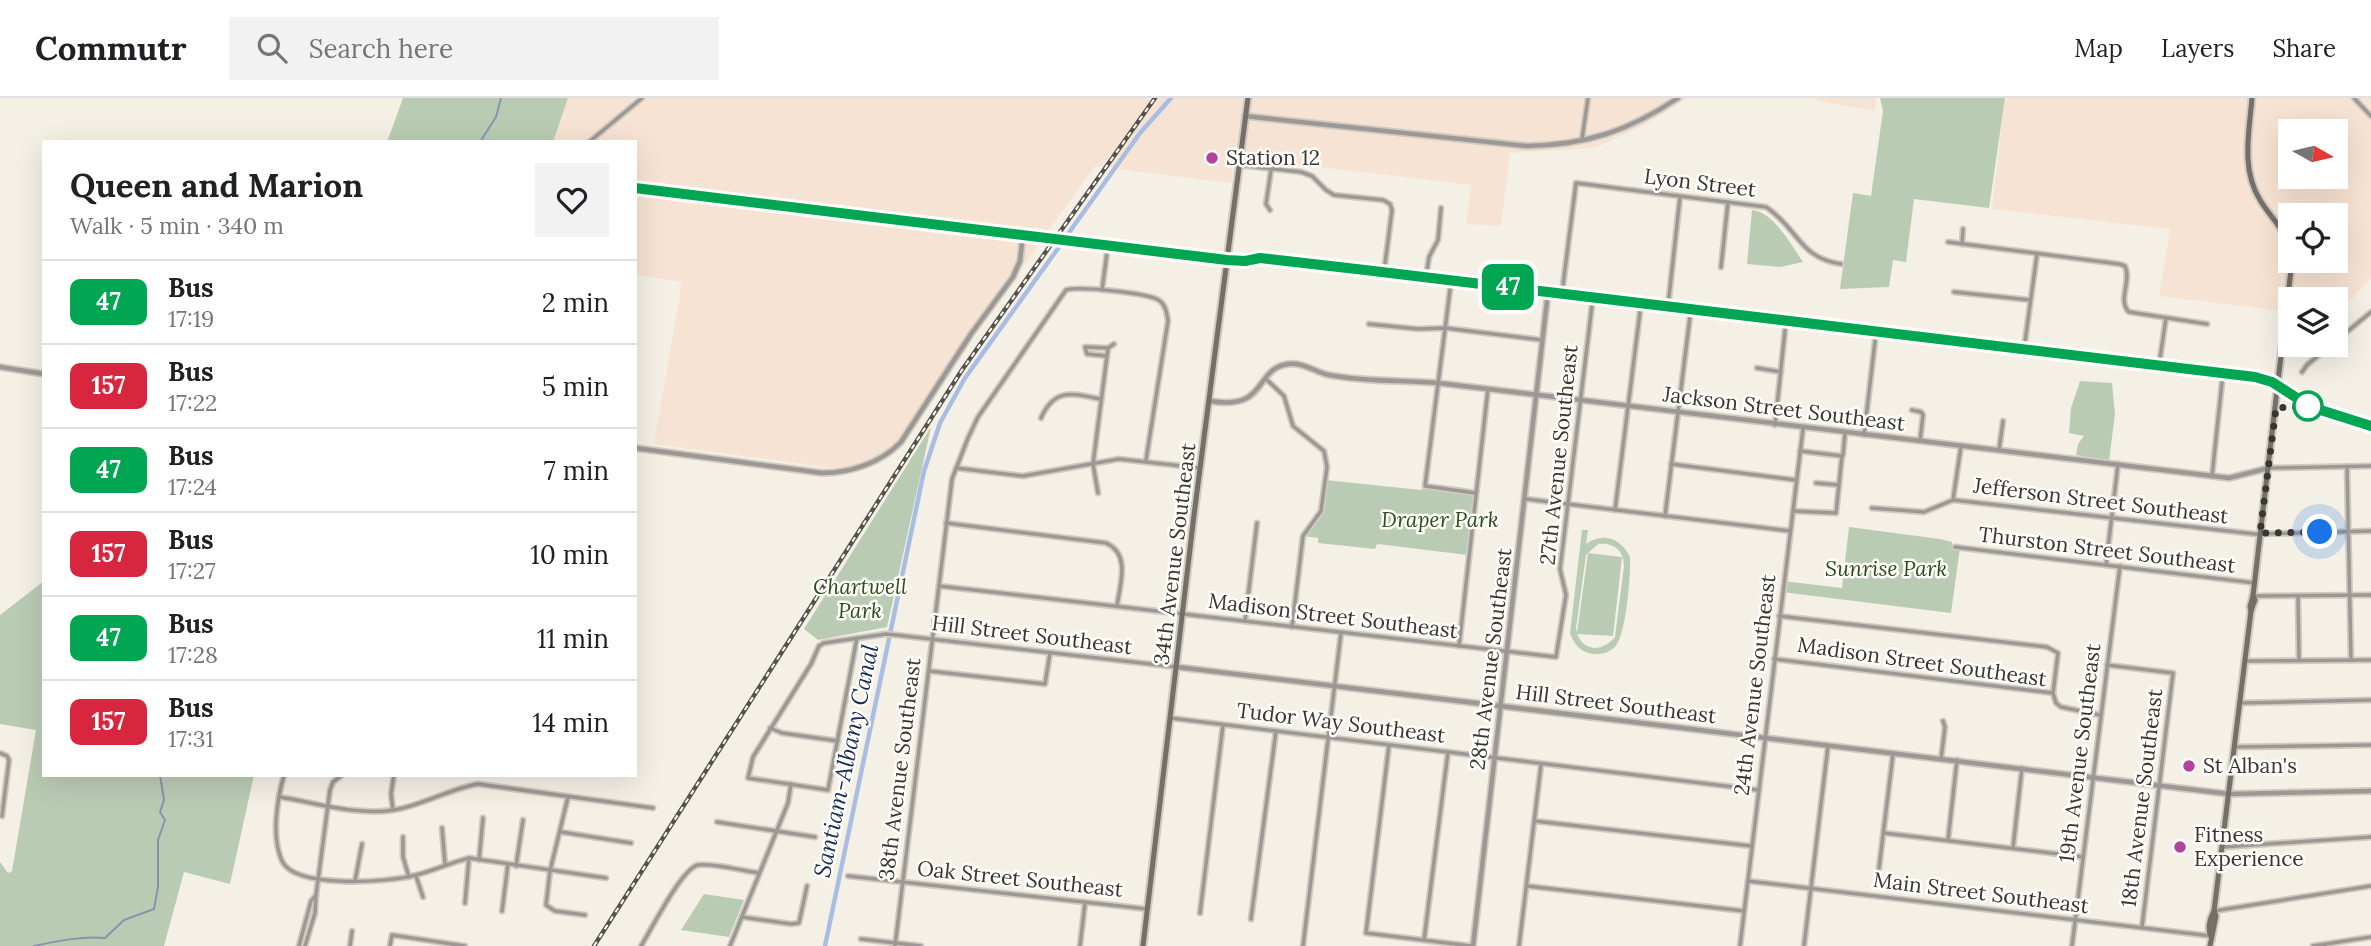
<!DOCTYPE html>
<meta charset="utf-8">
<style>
:root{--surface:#fff;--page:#f2f2f2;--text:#202124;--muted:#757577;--line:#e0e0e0}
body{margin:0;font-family:Lora,serif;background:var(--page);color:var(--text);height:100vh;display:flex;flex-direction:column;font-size:26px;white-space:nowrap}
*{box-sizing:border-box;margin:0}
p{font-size:23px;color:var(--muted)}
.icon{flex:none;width:38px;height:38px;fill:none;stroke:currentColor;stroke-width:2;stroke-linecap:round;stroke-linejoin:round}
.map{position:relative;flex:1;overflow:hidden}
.panel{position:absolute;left:42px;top:42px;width:595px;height:637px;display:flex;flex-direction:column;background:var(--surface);border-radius:0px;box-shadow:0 7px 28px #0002}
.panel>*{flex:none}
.badge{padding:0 14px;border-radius:10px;font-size:24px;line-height:46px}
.needle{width:46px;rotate:98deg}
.controls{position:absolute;left:2278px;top:21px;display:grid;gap:14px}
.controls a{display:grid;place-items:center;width:70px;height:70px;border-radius:0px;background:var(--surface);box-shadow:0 7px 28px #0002;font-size:35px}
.you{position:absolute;width:35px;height:35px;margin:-18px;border:5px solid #fff;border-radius:50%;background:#1a73e8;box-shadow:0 0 0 10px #1a73e833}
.map>.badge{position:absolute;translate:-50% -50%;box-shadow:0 0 0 4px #fff}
.round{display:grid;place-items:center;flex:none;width:74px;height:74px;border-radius:0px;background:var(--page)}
.headline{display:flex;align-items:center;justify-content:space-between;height:119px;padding:0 28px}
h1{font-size:33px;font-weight:700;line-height:52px}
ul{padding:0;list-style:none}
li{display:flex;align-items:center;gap:21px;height:84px;padding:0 28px;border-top:2px solid var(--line)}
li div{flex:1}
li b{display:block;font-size:26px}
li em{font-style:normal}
li .badge{min-width:77px;font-weight:700;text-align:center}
header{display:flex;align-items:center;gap:42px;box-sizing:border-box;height:98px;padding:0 35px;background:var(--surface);border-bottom:2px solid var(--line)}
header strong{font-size:33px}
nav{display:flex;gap:38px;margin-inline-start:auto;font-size:24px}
.search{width:490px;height:63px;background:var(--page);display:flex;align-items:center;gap:18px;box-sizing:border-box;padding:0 24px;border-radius:0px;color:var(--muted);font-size:26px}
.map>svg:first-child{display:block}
.industrial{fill:#f7e3d3;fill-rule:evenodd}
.green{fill:#bacbb4;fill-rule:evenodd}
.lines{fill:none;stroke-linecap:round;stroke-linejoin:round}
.stream{stroke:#8794ae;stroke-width:2}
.canal{stroke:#a9bde3;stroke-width:4.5}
.minor-casing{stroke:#cfcbc1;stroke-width:7}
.tertiary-casing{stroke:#cfcbc1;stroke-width:8}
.secondary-casing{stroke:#cfcbc1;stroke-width:9}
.minor{stroke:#9d9895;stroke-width:3.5}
.tertiary{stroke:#9d9895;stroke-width:4.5}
.secondary{stroke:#756e69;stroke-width:5}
.rail-casing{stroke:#55524c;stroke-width:4.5}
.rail{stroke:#fffefb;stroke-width:2;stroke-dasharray:5;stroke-linecap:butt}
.line-casing{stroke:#fff;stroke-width:16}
.line{stroke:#00a651;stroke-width:10}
.walk{stroke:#383631;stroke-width:7;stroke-dasharray:0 12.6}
.poi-dot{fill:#b4429d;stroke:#fffefb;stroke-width:2.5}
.stop-dot{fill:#fff;stroke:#00a651;stroke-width:3.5}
.labels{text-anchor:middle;stroke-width:5;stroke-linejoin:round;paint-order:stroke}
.poi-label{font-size:21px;fill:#383631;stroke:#fffefb;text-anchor:start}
.street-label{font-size:21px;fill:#383631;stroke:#fffefb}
.park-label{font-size:21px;font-style:italic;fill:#2a4d1a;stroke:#fffefb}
.water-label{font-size:23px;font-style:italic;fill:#132957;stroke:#fffefb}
</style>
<header>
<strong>Commutr</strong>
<div class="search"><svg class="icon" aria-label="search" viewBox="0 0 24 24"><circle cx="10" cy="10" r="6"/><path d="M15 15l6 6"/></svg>Search here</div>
<nav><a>Map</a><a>Layers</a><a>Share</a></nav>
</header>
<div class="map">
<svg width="2371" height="848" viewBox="0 0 2371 848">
<rect width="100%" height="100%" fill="#f5f0e5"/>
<!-- industrial -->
<g class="industrial">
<path d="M568 0H1688L1645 27 1594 50 1510 55 1501 128 1466 126 1471 87 1235 59 1231 85 1095 68 894 348 868 366 839 371 654 346 682 184 635 177V44H553Z"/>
<path d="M1816 0H1876L1875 13 1818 3Z"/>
<path d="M2005 0H2371V180L2336 218V201H2291V214L2159 198 2170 131 1992 111ZM2291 33H2336V79H2291ZM2291 117H2336V163H2291Z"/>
</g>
<!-- green -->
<g class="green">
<path d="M403 0H568L553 44H387Z"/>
<path d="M1880 0H2005L1989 110 1914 101 1906 164 1893 162 1889 189 1840 191 1853 95 1871 98 1883 13Z"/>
<path d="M1752 112C1774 114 1791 147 1803 164L1780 169 1747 166Z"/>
<path d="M2080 283 2112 285 2115 316 2109 363 2076 357 2078 346 2084 338 2069 335 2071 310Z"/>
<path d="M931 329 887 529 818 542 804 531Z"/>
<path d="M1325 382 1421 392 1425 388 1475 395 1468 457 1377 446 1375 451 1318 445V440L1303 438 1321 413Z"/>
<path d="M1849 429 1940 441 1952 444V450H1960L1951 515 1782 494 1783 483 1842 490Z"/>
<path d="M1582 432H1588L1586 446C1603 434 1621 440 1630 459 1631 476 1626 533 1617 546 1612 554 1602 557 1593 556 1580 554 1574 546 1570 535ZM1598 446C1613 444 1624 452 1624 468L1615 539C1603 553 1585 555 1577 536L1613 538 1622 459 1588 455 1577 535 1576 530 1586 457Z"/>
<path d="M44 483V677H254L230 786 184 774 164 848H0V764L8 775 12 773 36 632 0 626V517Z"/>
<path d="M704 796 744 802 729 839 681 832Z"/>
</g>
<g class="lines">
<!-- stream -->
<g class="stream">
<path d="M480 44 496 19 501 0"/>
<path d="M34 848C58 843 80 838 105 840L124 822 154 811 158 789V742L165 722 160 714 164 702 160 677"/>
</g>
<!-- canal -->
<g class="canal">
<path d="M1068 136 1140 35 1171 0"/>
<path d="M825 848 924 373 940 325 965 280 1059 149"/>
</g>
<defs>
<g id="minor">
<path d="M2354 0 2371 18"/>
<path d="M1582 41 1588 0"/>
<path d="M589 44 642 0"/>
<path d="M1239 67 1301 74 1312 78 1326 92 1334 97 1383 102 1390 106 1392 112 1384 174"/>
<path d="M635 90 1022 137"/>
<path d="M1270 112 1266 106 1271 72"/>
<path d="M1948 144 2119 166 2125 168C2132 183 2117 202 2129 214L2207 226"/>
<path d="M1962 146 1963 131"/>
<path d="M1721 169 1728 104"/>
<path d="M1426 179 1429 159 1438 142 1441 110"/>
<path d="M1451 184 1425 388 1475 395"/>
<path d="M1102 192 1108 147"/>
<path d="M1954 194 2030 202"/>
<path d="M1562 195 1576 85 1766 109C1798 130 1799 160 1841 166"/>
<path d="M1668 208 1680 99"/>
<path d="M1369 226 1418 231 1445 230 1542 242"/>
<path d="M2336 243 2371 214"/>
<path d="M2024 251 2037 156"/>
<path d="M1107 258 1087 256 1085 249 1108 250 1114 246"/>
<path d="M2159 267 2166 220"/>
<path d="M1757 270 1781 274"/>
<path d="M2302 274 2307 267 2331 247"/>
<path d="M1266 281 1284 298 1293 328 1324 353 1327 369 1321 413 1303 438 1292 529"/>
<path d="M1912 312 1921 314 1923 317 1920 343"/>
<path d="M1041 320C1055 289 1072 296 1101 301"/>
<path d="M1775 327 1786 223"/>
<path d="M1864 337 1876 235"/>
<path d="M1999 352 2003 323"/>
<path d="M1843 357 1845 335"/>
<path d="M1671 366 1796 382"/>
<path d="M2347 369 2351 562"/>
<path d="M956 370 1023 378 1119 361 1200 370"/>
<path d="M2269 370 2371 368"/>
<path d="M2212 378 2223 275"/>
<path d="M1816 385 1839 387"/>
<path d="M1098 395 1093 366 1108 250"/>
<path d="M1526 401 1790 433"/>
<path d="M1953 402 1961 348"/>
<path d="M1872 410 1924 414 1953 402 2255 436 2371 433"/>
<path d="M1615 412 1641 206"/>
<path d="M1793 413 1836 415 1842 358 1800 353"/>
<path d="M1665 418 1691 211"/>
<path d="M946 425 1106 445C1131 456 1120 486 1117 508"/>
<path d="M1955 449 2255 485"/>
<path d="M2106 467 2118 366"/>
<path d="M939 488 1556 559 1566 497 1560 471 1593 199"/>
<path d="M2253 498 2371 497"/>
<path d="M2298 499 2299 563"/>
<path d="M1779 518 2047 549 2058 555 2053 595"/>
<path d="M1245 523 1257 425"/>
<path d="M857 540 828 692 748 680 753 659 811 566 819 548 824 545 886 536 896 537 1177 569"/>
<path d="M1459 548 1488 291"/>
<path d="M1774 561 2053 595 2056 605 2061 609 2100 617"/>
<path d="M2245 563 2371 562"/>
<path d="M2107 567 2173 575 2142 829"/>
<path d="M929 573 1045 586 1050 555"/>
<path d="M2240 605 2371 602"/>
<path d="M1170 620 1758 692"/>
<path d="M770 630 782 635 838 643"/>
<path d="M1389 647 1366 835 1471 848"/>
<path d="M2235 649 2371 647"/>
<path d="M0 655 7 658 9 662 2 718"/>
<path d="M1941 661 1945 629 1943 623"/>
<path d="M284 677C277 702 271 739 282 763 295 791 387 784 412 778 431 774 449 765 469 760L606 780"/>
<path d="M280 699C316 705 357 718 394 712 423 707 449 691 478 686L653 710"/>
<path d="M568 699 550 773 546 807 555 813 585 817"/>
<path d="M393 712 391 696 394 677"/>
<path d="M1535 723 1751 748"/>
<path d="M717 724 815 739"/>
<path d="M442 730 445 766"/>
<path d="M561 734 631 745"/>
<path d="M1884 735 2083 759"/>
<path d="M403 739V759L409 779"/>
<path d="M1948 742 1957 662"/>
<path d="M2223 749 2371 739"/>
<path d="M2013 750 2022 670"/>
<path d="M479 762 483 720"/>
<path d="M516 768 523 722"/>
<path d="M1879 770 1893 656"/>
<path d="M416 778 423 799"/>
<path d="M848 778 1147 811"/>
<path d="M355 783 362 746"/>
<path d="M1748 783 2211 838"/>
<path d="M1527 788 1744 813"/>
<path d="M465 805 469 760"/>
<path d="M502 813 508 766"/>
<path d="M2214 813 2371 788"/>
<path d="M1200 815 1223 627"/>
<path d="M742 819 791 826 799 825 807 788"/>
<path d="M1251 821 1276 633"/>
<path d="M861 841 921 848"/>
<path d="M1424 842 1448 654"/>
<path d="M299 848 311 803 316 797"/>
<path d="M305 848 315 815 316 797 330 692 333 684 342 677"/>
<path d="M350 848 352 833"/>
<path d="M390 848 392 837 465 848"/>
<path d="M641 848C651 832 682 770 698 767 714 765 743 773 759 775"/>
<path d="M730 848 788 705 791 686"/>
<path d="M895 848 952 381 968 340 978 319 1066 192C1078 188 1151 195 1160 203 1166 208 1167 216 1168 223L1146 362"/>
<path d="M1080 848 1085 805"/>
<path d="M1303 848 1341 535"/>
<path d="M1519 848 1541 667"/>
<path d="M1740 848 1803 331"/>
<path d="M1804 848 1828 648"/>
<path d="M2072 848 2120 468"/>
<path d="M2313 848 2371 839"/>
</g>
<g id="tertiary">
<path d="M1245 18 1527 48C1586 47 1629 33 1678 0"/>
<path d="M0 269 44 276"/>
<path d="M1210 303C1269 313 1253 271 1288 266 1303 264 1315 274 1329 277 1365 284 1403 282 1438 285L2229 380 2269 370"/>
<path d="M635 350 822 375C850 375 881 365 901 344L971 236 1013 179 1020 163 1023 137 1227 162 1245 163 1260 160 1365 172 2255 279 2271 284 2311 309 2371 328"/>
<path d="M1177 569 2229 696 2371 693"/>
<path d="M1473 848 1548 194"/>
</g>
<g id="secondary">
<path d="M2252 0C2249 35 2241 71 2260 102 2270 119 2286 132 2291 153"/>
<path d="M2251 513 2255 502 2253 498 2292 163"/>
<path d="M2211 838C2207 831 2210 820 2214 813L2251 513 2250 509 2253 498"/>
<path d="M1143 848 1194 417 1248 0"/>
<path d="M2210 848 2216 818 2214 813"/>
</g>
</defs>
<!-- minor casing -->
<use href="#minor" class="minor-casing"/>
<!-- tertiary casing -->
<use href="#tertiary" class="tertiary-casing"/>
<!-- secondary casing -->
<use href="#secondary" class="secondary-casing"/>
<!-- minor -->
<use href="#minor" class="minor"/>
<!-- tertiary -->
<use href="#tertiary" class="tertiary"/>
<!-- secondary -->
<use href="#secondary" class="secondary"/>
<defs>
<path id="rail" d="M594 848 962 272 1155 0"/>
</defs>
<!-- rail casing -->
<use href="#rail" class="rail-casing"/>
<!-- rail -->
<use href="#rail" class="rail"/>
</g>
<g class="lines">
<defs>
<path id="line" d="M635 90 1227 162 1245 163 1260 160 1365 172 2255 279 2272 284 2311 309 2371 328"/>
</defs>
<!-- line casing -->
<use href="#line" class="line-casing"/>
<!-- line -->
<use href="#line" class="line"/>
<!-- walk -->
<path class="walk" d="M2308 308 2276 310 2260 435 2320 434"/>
</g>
<!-- markers -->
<g class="poi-dot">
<circle cx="1212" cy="60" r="7"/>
<circle cx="2189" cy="668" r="7"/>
<circle cx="2180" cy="749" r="7"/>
</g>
<circle class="stop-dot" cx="2308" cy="308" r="14"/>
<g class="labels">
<!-- poi labels -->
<g class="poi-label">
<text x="1226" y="67">Station 12</text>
<text x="2203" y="675">St Alban's</text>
<text x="2194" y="744">Fitness<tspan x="2194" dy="24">Experience</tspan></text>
</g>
<!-- street labels -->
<g class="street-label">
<text transform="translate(1700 85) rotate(7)" y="7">Lyon Street</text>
<text transform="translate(1784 311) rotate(7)" y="7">Jackson Street Southeast</text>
<text transform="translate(1559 357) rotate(-84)" y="7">27th Avenue Southeast</text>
<text transform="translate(2101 403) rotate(7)" y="7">Jefferson Street Southeast</text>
<text transform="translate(2107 452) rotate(7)" y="7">Thurston Street Southeast</text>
<text transform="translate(1175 456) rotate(-83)" y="7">34th Avenue Southeast</text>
<text transform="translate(1333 518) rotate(7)" y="7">Madison Street Southeast</text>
<text transform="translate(1032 537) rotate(7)" y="7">Hill Street Southeast</text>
<text transform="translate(1491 561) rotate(-83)" y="7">28th Avenue Southeast</text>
<text transform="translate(1922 564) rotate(8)" y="7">Madison Street Southeast</text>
<text transform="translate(1755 587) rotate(-83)" y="7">24th Avenue Southeast</text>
<text transform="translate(1616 606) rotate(7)" y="7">Hill Street Southeast</text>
<text transform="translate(1341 625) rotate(7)" y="7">Tudor Way Southeast</text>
<text transform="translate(2080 655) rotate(-83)" y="7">19th Avenue Southeast</text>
<text transform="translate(900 671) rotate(-83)" y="7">38th Avenue Southeast</text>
<text transform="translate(2142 700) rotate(-83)" y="7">18th Avenue Southeast</text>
<text transform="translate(1020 781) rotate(6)" y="7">Oak Street Southeast</text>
<text transform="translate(1981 795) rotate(7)" y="7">Main Street Southeast</text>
</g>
<!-- park labels -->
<g class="park-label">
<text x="1440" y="429">Draper Park</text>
<text x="1886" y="478">Sunrise Park</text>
<text x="860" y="496">Chartwell<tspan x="860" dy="24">Park</tspan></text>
</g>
<!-- water labels -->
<g class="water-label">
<text transform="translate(846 663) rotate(-78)" y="8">Santiam-Albany Canal</text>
</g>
</g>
</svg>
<div class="controls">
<a><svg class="needle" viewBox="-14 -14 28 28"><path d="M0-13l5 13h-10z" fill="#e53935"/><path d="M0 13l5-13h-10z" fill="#757577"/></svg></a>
<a><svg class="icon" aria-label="locate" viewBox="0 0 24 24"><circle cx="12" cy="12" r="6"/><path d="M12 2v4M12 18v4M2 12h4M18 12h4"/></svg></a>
<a><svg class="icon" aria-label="layers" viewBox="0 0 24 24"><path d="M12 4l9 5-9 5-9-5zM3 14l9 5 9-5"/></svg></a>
</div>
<div class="you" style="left:2320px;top:434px"></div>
<b class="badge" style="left:1508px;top:189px;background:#00a651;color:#fff">47</b>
<section class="panel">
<div class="headline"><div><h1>Queen and Marion</h1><p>Walk · 5 min · 340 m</p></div><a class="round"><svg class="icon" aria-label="heart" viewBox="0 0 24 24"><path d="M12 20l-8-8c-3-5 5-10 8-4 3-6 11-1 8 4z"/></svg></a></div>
<ul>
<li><span class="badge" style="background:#00a651;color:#fff">47</span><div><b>Bus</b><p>17:19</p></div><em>2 min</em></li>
<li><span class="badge" style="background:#d7263d;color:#fff">157</span><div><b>Bus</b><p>17:22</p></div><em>5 min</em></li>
<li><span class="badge" style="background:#00a651;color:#fff">47</span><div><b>Bus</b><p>17:24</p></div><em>7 min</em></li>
<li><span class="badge" style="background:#d7263d;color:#fff">157</span><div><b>Bus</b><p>17:27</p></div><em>10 min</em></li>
<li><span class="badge" style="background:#00a651;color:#fff">47</span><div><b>Bus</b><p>17:28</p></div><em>11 min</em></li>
<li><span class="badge" style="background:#d7263d;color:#fff">157</span><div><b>Bus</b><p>17:31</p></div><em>14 min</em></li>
</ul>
</section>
</div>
